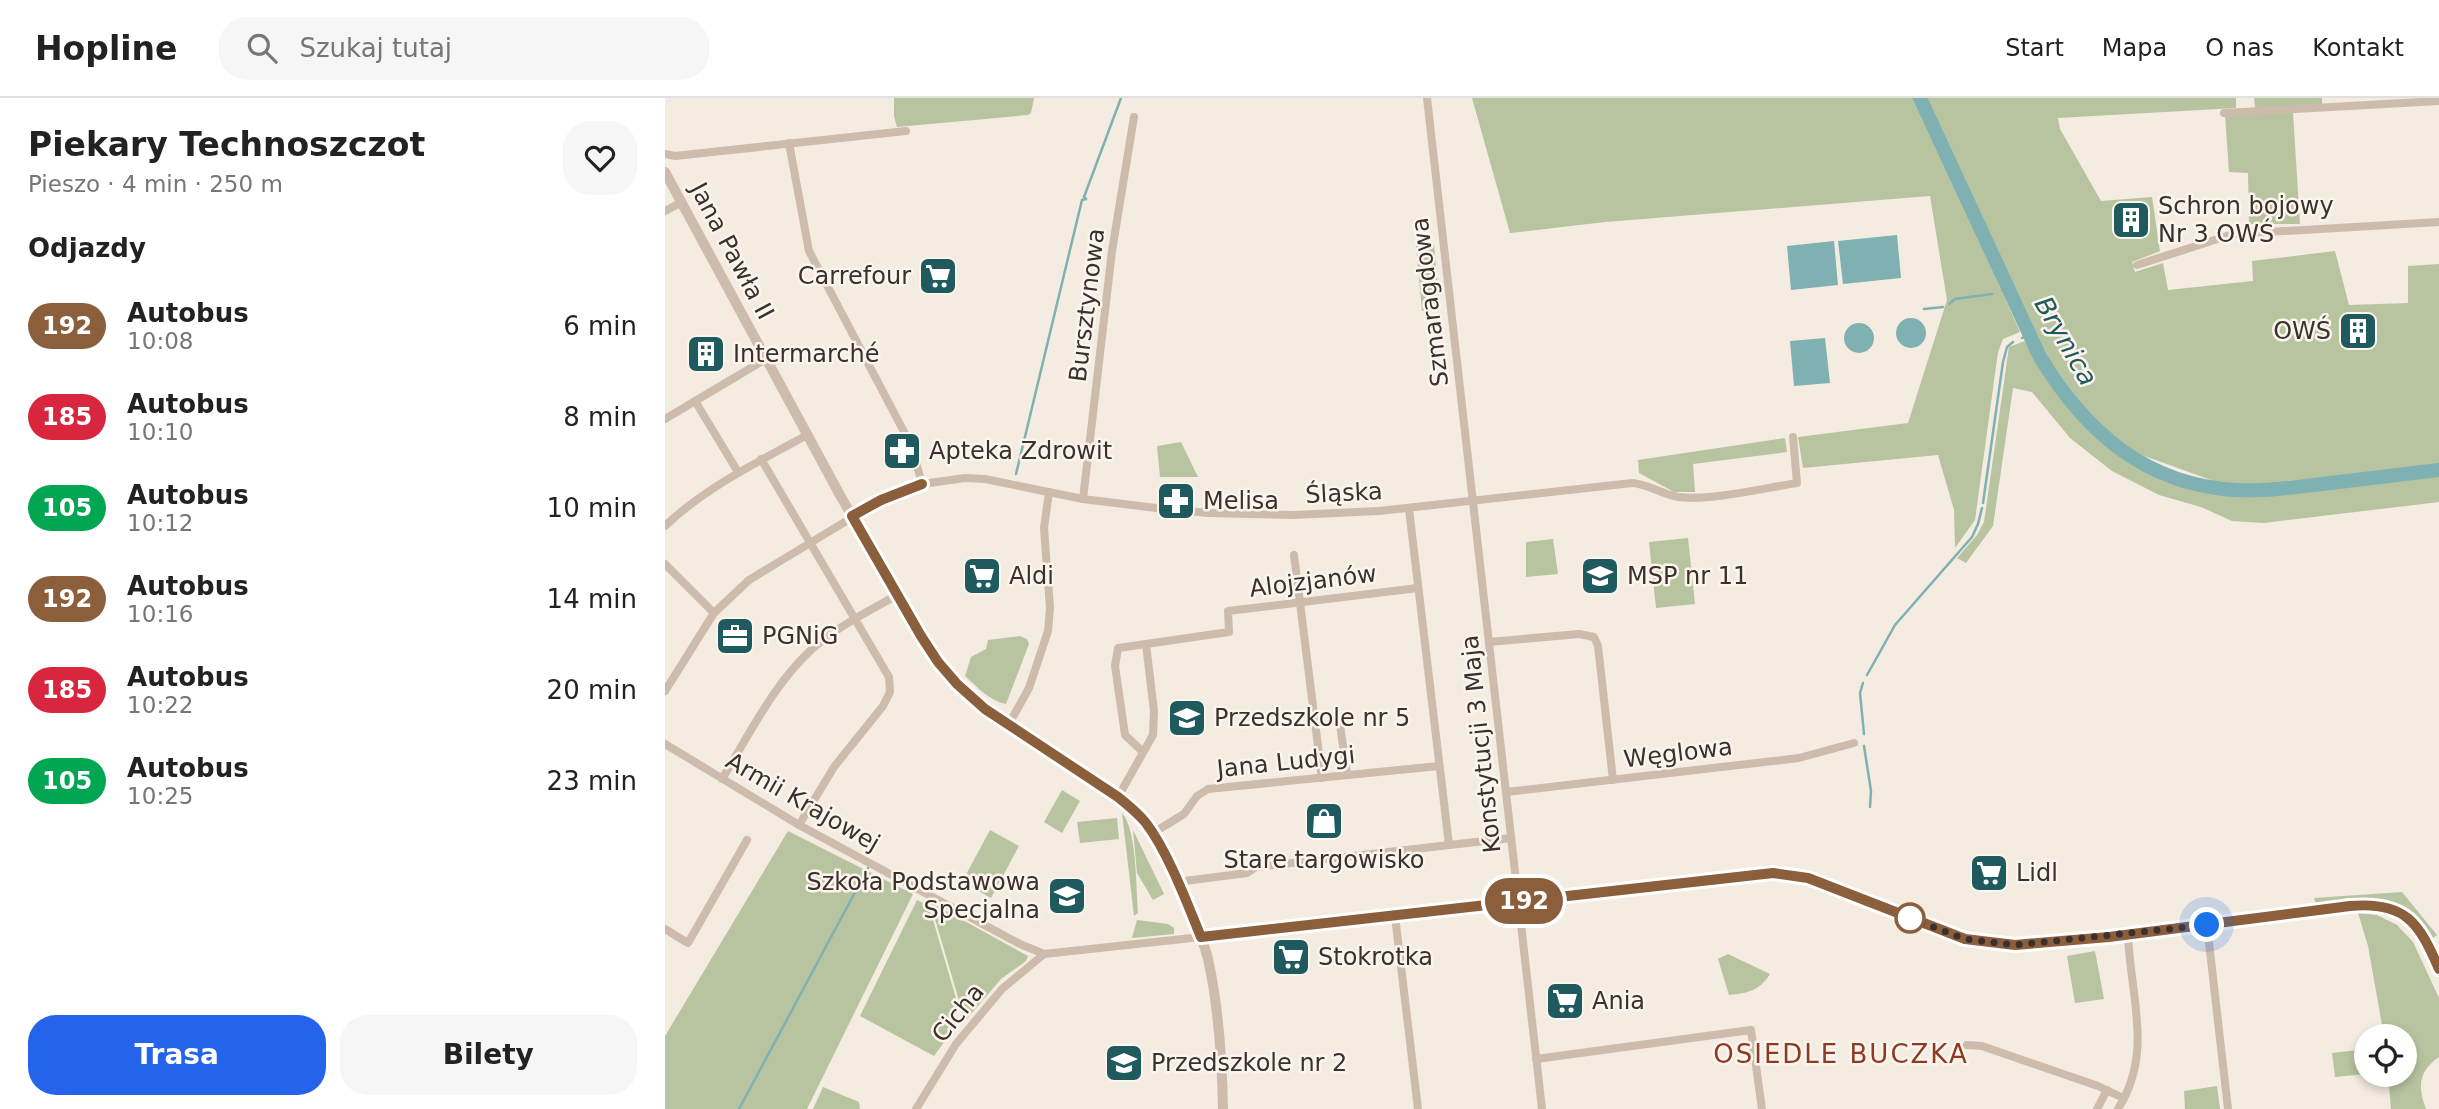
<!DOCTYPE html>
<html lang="pl">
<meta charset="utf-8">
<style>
:root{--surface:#fff;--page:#f6f6f6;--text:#222;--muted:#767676;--line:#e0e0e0;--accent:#2563eb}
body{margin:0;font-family:"DejaVu Sans",sans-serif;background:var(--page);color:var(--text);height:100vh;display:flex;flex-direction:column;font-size:26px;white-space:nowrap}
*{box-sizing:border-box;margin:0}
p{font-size:23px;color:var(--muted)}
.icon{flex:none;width:38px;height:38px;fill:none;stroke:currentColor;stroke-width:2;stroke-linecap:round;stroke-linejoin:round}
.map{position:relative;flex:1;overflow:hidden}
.drawer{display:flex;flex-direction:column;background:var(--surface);width:665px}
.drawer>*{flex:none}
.badge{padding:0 14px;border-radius:23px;font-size:24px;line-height:46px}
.tools{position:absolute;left:1689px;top:926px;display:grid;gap:14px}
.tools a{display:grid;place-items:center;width:63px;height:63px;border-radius:50%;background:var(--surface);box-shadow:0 4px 10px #0003;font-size:35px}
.you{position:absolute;width:35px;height:35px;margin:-18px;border:5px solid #fff;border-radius:50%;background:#1a73e8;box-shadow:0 0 0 10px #1a73e833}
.map>.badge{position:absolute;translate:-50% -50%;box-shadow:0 0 0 4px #fff}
h2{padding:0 28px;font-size:26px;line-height:63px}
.round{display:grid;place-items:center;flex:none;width:74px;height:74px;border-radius:28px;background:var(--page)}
.headline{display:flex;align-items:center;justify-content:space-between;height:119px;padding:0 28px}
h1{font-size:33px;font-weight:600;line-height:52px}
.action{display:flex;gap:14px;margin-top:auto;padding:14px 28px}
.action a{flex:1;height:80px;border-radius:28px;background:var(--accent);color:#fff;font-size:28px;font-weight:600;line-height:80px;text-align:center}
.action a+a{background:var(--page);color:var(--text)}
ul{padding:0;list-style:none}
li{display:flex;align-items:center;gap:21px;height:91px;padding:0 28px}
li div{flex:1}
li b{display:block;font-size:26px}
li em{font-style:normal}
li .badge{min-width:77px;font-weight:700;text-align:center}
header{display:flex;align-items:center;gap:42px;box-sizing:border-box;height:98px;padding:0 35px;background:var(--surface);border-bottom:2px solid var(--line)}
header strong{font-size:33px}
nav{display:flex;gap:38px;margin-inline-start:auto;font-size:24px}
.search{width:490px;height:63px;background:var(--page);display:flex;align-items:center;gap:18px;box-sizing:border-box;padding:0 24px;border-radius:28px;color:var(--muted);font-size:26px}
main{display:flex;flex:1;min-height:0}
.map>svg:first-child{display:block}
.green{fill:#b8c4a0}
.water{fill:#7fb0b2}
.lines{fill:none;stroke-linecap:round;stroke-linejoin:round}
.stream{stroke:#7fb0b2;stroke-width:2.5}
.river{stroke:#7fb0b2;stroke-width:14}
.minor{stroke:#cdbbac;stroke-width:8}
.tertiary{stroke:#cdbbac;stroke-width:10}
.line-casing{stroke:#fff;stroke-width:16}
.line{stroke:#8b5e3c;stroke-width:10}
.walk{stroke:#3b302b;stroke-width:7;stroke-dasharray:0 12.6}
.stop-dot{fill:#fff;stroke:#8b5e3c;stroke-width:3.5}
.labels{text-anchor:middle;stroke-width:5;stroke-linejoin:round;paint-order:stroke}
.poi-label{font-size:24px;fill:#3b302b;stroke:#fbf5ee;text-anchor:start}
.street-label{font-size:24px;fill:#3b302b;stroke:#fbf5ee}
.water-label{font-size:26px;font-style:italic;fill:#1f5a5e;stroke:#fbf5ee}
.neighbourhood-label{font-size:26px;letter-spacing:2px;fill:#8c3b22;stroke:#fbf5ee}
</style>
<header>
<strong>Hopline</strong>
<div class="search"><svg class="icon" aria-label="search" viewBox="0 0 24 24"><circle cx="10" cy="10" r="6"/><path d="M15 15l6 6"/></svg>Szukaj tutaj</div>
<nav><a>Start</a><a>Mapa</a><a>O nas</a><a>Kontakt</a></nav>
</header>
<main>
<section class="drawer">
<div class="headline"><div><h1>Piekary Technoszczot</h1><p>Pieszo · 4 min · 250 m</p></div><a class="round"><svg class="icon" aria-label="heart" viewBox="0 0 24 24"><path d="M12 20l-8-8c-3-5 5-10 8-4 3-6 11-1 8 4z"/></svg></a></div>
<h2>Odjazdy</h2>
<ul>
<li><span class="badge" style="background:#8b5e3c;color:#fff">192</span><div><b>Autobus</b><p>10:08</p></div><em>6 min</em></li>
<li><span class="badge" style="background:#d7263d;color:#fff">185</span><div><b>Autobus</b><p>10:10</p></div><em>8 min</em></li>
<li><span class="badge" style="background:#00a651;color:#fff">105</span><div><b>Autobus</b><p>10:12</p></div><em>10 min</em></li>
<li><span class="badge" style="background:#8b5e3c;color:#fff">192</span><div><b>Autobus</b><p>10:16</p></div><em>14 min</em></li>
<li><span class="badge" style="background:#d7263d;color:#fff">185</span><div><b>Autobus</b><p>10:22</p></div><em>20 min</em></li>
<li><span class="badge" style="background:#00a651;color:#fff">105</span><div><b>Autobus</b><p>10:25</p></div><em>23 min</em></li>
</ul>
<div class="action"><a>Trasa</a><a>Bilety</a></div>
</section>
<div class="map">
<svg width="1774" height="1011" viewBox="0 0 1774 1011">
<rect width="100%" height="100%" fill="#f4ebe1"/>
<!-- green -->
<g class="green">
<path d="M229 0H369L366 15 363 17 232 29 229 18Z"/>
<path d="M807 0H1250L1355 234 1338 241 1333 254 1310 422 1290 450 1289 412 1273 357 1138 370 1133 339 1243 325 1282 202 1265 98 940 124 845 135Z"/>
<path d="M1262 0H1571V10L1393 20 1395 31 1436 103 1487 99 1495 153 1467 164 1470 174 1498 165 1503 192 1588 183 1587 163 1670 153 1684 207 1743 205V168L1774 166V368L1589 386H1557L1474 356 1430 324 1383 261Z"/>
<path d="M1589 0H1657V6L1590 10Z"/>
<path d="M1628 15 1635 126H1584L1583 75 1564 74 1560 17Z"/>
<path d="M769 146 775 211 757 213 751 148Z"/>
<path d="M1360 243 1399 302 1415 322 1455 356 1503 380 1560 394 1605 396 1774 376V404L1599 425 1567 423 1536 409 1494 397 1447 373 1405 340 1367 294 1348 290 1328 428 1301 465 1292 460 1312 437 1319 424 1344 249Z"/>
<path d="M1120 340 1122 354 1028 366 1030 394H1009L974 375 973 362Z"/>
<path d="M516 344 533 379H495L492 348Z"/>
<path d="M1023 440 1030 506 991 510 984 444Z"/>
<path d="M888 441 893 476 861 479V444Z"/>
<path d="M355 538 362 541 364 546 341 606C325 603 312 589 300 578L306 559 321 551 323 542Z"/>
<path d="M397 692 415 703 397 735 379 724Z"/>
<path d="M457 715C472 731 471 791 473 815L469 818Z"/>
<path d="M452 720 454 741 415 745 412 724Z"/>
<path d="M325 732 354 748 326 800 297 784Z"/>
<path d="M468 732 499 796 488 802 472 775Z"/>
<path d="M123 733 248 796 142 1011H0V938Z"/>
<path d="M1737 794 1772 837 1767 841C1745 792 1694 800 1651 806L1649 800Z"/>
<path d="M252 802 264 808 292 904 285 936 269 958 195 918Z"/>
<path d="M265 804 363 858 361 863 336 881 300 923Z"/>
<path d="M1693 815 1712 817 1732 827 1748 844 1774 900V959C1754 973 1752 988 1761 1011H1726L1723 977 1740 976V938H1719L1703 848Z"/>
<path d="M472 822 503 826 509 830V836L467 840Z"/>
<path d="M1430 853 1439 901 1410 905 1402 858Z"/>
<path d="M1063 856 1105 876C1094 893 1083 895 1064 897L1053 861Z"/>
<path d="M1701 951V976L1670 979 1667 955Z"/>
<path d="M1552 988 1555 1011H1520L1519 993Z"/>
<path d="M158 989 194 1004 195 1011H148Z"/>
</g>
<!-- water -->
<g class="water">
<path d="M1232 137 1236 180 1178 186 1173 143Z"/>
<path d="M1169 143 1173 187 1126 192 1122 148Z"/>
<circle cx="1246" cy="235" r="15"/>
<circle cx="1194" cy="240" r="15"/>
<path d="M1160 240 1165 285 1129 288 1125 243Z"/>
</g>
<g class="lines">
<!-- stream -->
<g class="stream">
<path d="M1337 192 1342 190"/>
<path d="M1284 206 1290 201 1327 196"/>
<path d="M1259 211 1278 209"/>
<path d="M1357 240 1364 236"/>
<path d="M351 376 417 102 421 101 419 99 456 0"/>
<path d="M1318 405 1338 264 1342 249 1348 244"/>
<path d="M1202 577 1230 527 1307 439 1313 426 1317 410"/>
<path d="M1198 585 1195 595 1199 636"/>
<path d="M1199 648 1206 693 1205 709"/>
<path d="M74 1011 203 770"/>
</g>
<!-- river -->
<path class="river" d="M1255 0 1375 259C1420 333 1480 387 1571 392 1599 394 1628 389 1657 386 1696 381 1735 377 1774 372"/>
<!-- minor -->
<g class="minor">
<path d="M762 0 877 1011"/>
<path d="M1559 15 1774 3"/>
<path d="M124 45 144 153 247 349 257 386"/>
<path d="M0 56 10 58 241 33"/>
<path d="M0 113 17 104"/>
<path d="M1472 167 1568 136 1774 124"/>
<path d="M30 303 73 374"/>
<path d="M0 321 101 261"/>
<path d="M96 361 224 579 225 594 218 608 169 669 134 727"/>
<path d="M418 401 447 153 469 19"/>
<path d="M744 411 784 747"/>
<path d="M0 428C42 388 92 365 142 337"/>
<path d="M629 457 657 680"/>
<path d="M0 466 49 515"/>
<path d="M824 544 914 536 929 539 933 548 948 682"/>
<path d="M0 593 49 515 84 482 216 402 257 386 300 380 320 381 418 401 491 410 543 415 628 417 714 413 967 385C984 386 998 397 1014 399 1045 403 1100 390 1132 385L1128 339"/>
<path d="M674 620 682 676"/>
<path d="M344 626 364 590 383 533 385 510 379 430 384 394"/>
<path d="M0 646 134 727 355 846 379 856 536 839"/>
<path d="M478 654 460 637 450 568 453 550 481 546"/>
<path d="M57 681C84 637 108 587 146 552 171 529 203 514 232 497"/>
<path d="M841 694 1134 660 1189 645"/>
<path d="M453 699 488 637 489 613 481 546 564 534 563 513 753 490"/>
<path d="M488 735 519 716 532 698 543 691 774 668"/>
<path d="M512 784 582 775 591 769 846 740"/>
<path d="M730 818 753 1011"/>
<path d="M1542 827 1563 1011"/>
<path d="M0 831 23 845 82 742"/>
<path d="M1302 947 1317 948 1433 988 1458 1000"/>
<path d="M871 961 1086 932 1097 1011"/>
<path d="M251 1011 291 946 337 891 379 856"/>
<path d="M1432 1011 1442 992"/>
<path d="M1453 1011C1489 954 1465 898 1463 836"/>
</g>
<!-- tertiary -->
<g class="tertiary">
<path d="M0 74 176 399 273 564 292 586 320 611 453 699C484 726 494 745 511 782 523 808 536 833 543 861 554 910 557 961 558 1011"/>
<path d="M536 839 1108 775 1143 781 1300 841 1350 847 1426 841 1685 808C1741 803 1754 825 1774 871"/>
</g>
</g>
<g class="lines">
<defs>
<path id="line" d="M257 386 216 402 187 418 256 538 273 564 292 586 320 611 453 699C463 707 473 715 481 725 503 754 522 805 536 839L1108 775 1143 780 1300 841 1350 847 1444 839 1685 808C1741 803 1754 825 1774 871"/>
</defs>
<!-- line casing -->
<use href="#line" class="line-casing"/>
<!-- line -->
<use href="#line" class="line"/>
<!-- walk -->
<path class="walk" d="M1245 820 1300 841 1350 847 1542 827"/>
</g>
<!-- icons -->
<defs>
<symbol id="building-square" viewBox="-11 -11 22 22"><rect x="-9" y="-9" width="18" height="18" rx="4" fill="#1f5a5e" stroke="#fbf5ee"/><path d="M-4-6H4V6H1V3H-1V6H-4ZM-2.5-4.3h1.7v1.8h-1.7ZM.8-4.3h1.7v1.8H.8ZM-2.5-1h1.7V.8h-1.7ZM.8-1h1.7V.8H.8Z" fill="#fff"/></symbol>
<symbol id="supermarket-square" viewBox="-11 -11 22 22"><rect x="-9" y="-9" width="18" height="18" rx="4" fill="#1f5a5e" stroke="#fbf5ee"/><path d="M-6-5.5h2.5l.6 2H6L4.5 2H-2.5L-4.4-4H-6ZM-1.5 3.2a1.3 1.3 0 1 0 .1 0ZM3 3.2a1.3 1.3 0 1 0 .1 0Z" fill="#fff"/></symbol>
<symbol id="pharmacy-square" viewBox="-11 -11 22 22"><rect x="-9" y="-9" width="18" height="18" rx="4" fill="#1f5a5e" stroke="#fbf5ee"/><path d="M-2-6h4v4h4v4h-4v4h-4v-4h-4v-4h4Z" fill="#fff"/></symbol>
<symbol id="school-square" viewBox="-11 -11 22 22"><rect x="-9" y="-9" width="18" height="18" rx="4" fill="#1f5a5e" stroke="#fbf5ee"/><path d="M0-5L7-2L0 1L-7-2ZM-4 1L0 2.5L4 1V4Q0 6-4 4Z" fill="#fff"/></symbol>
<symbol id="office-square" viewBox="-11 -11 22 22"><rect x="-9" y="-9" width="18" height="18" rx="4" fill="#1f5a5e" stroke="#fbf5ee"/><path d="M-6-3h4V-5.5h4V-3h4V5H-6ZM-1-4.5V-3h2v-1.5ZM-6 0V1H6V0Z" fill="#fff"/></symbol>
<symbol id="shop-square" viewBox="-11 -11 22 22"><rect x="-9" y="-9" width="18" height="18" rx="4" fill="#1f5a5e" stroke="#fbf5ee"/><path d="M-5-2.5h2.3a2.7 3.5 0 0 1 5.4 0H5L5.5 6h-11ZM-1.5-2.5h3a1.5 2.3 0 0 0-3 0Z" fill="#fff"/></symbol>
</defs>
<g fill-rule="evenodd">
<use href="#building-square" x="1444" y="100" width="44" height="44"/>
<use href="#supermarket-square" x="251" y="156" width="44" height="44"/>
<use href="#building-square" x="1671" y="211" width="44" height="44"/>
<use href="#building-square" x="19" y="234" width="44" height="44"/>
<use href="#pharmacy-square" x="215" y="331" width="44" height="44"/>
<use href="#pharmacy-square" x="489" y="381" width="44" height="44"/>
<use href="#supermarket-square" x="295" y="456" width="44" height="44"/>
<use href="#school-square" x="913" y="456" width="44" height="44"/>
<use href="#office-square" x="48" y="516" width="44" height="44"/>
<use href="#school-square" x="500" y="598" width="44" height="44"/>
<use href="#shop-square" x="637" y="701" width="44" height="44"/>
<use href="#supermarket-square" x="1302" y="753" width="44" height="44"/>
<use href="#school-square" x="380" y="776" width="44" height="44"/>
<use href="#supermarket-square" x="604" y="837" width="44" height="44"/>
<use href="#supermarket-square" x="878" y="881" width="44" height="44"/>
<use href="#school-square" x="437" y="943" width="44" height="44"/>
</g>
<!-- markers -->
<circle class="stop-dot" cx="1245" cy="820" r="14"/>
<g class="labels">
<!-- poi labels -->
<g class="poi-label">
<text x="1493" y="116">Schron bojowy<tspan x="1493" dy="28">Nr 3 OWŚ</tspan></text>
<text x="246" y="186" text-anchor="end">Carrefour</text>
<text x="1666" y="241" text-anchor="end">OWŚ</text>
<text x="68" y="264">Intermarché</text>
<text x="264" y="361">Apteka Zdrowit</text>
<text x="538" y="411">Melisa</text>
<text x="344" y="486">Aldi</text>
<text x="962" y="486">MSP nr 11</text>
<text x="97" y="546">PGNiG</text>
<text x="549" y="628">Przedszkole nr 5</text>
<text x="659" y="770" text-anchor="middle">Stare targowisko</text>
<text x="1351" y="783">Lidl</text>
<text x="375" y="792" text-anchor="end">Szkoła Podstawowa<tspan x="375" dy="28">Specjalna</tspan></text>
<text x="653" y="867">Stokrotka</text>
<text x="927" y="911">Ania</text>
<text x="486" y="973">Przedszkole nr 2</text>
</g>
<!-- street labels -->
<g class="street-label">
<text transform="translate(67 153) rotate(62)" y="8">Jana Pawła II</text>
<text transform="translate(765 204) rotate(-97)" y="8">Szmaragdowa</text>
<text transform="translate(422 207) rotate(-83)" y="8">Bursztynowa</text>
<text transform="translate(679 395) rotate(-3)" y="8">Śląska</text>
<text transform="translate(648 483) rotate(-7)" y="8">Alojzjanów</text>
<text transform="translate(816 646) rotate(-96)" y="8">Konstytucji 3 Maja</text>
<text transform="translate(1013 655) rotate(-7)" y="8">Węglowa</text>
<text transform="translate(621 664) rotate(-6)" y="8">Jana Ludygi</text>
<text transform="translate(138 704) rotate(30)" y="8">Armii Krajowej</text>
<text transform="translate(293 915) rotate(-51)" y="8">Cicha</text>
</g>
<!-- water labels -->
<g class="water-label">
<text transform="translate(1401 243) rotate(60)" y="9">Brynica</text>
</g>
<!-- neighbourhood labels -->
<g class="neighbourhood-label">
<text x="1176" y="965">OSIEDLE BUCZKA</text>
</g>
</g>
</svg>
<div class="tools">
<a><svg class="icon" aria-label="locate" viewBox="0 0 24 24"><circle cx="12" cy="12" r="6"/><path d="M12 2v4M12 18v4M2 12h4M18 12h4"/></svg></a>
</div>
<div class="you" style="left:1542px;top:827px"></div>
<b class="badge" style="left:859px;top:803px;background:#8b5e3c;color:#fff">192</b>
</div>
</main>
